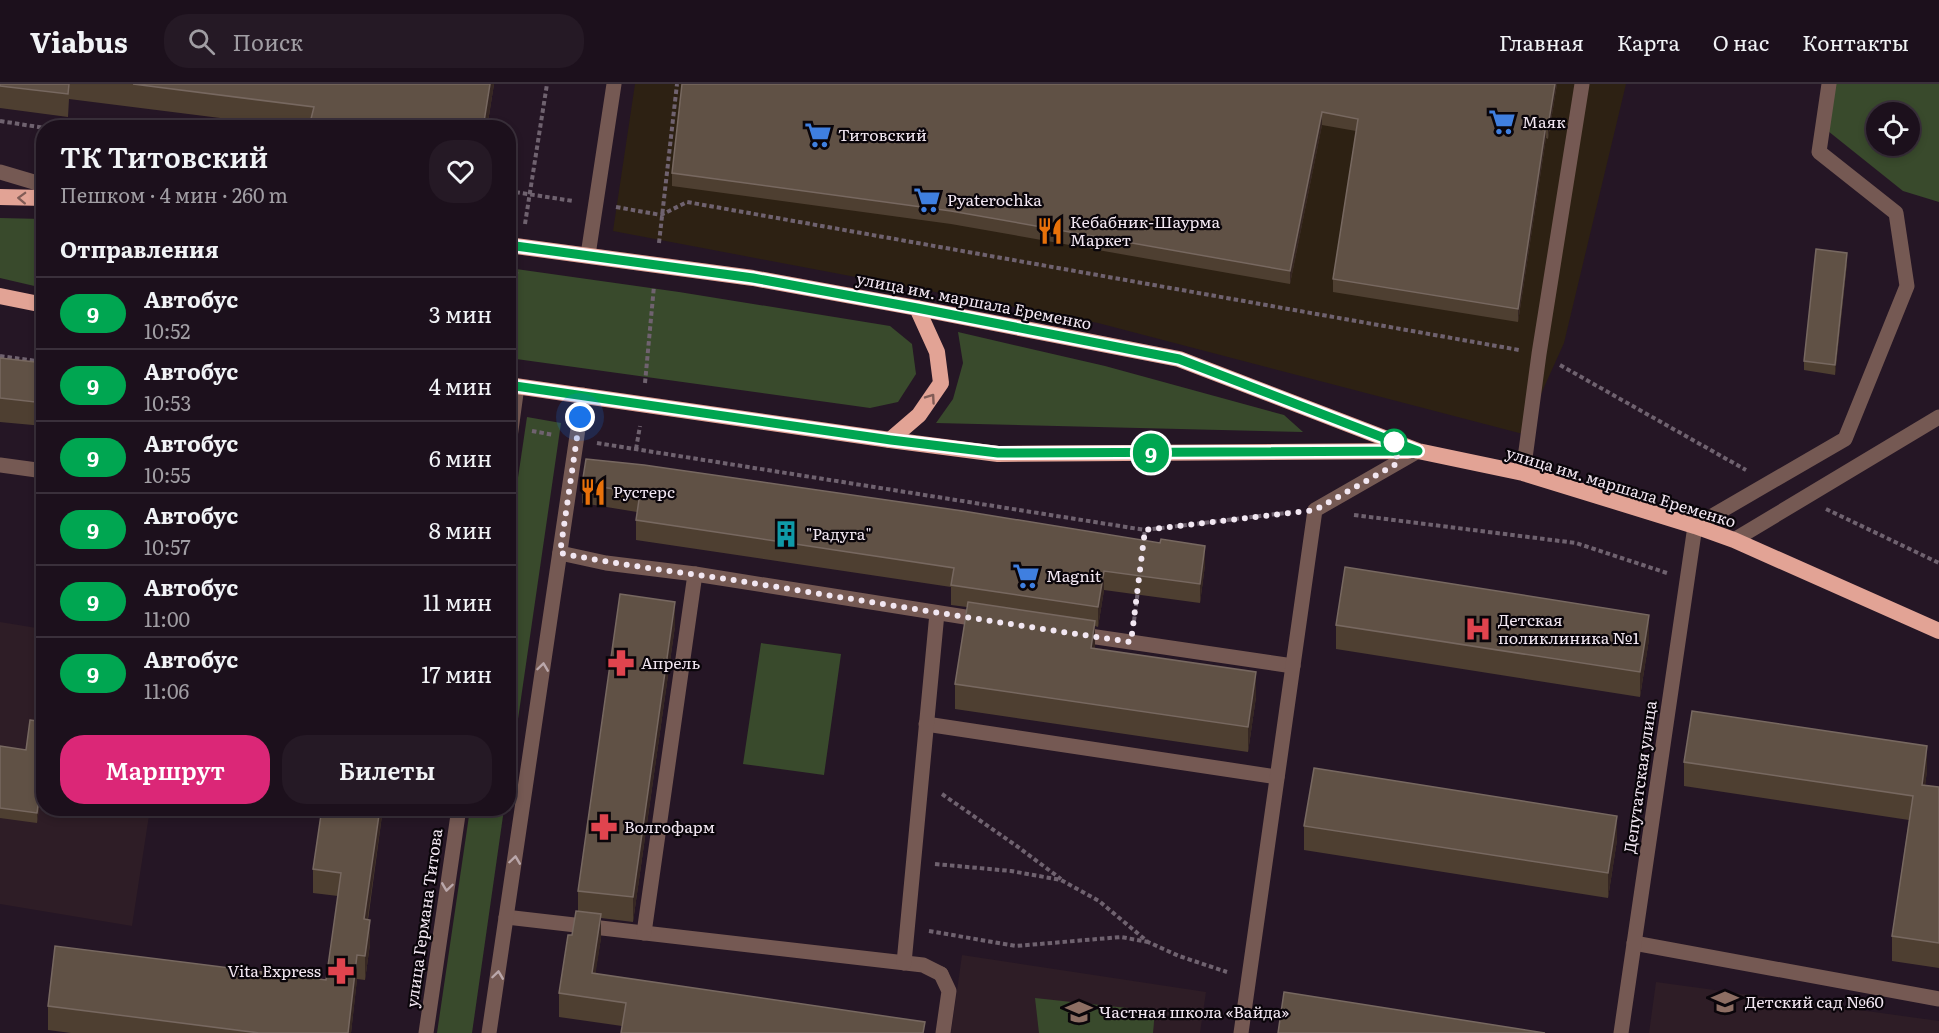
<!DOCTYPE html>
<html lang="ru">
<meta charset="utf-8">
<style>
:root{--surface:#1c101c;--page:#251925;--text:#f1f3f6;--muted:#a09da3;--line:#3a303b;--accent:#db2777}
body{margin:0;font-family:Literata,serif;background:var(--page);color:var(--text);height:100vh;display:flex;flex-direction:column;font-size:22px;white-space:nowrap}
*{box-sizing:border-box;margin:0}
p{font-size:20px;color:var(--muted)}
.icon{flex:none;width:33px;height:33px;fill:none;stroke:currentColor;stroke-width:2;stroke-linecap:round;stroke-linejoin:round}
.map{position:relative;flex:1;overflow:hidden}
.drawer{position:absolute;left:36px;top:36px;width:480px;height:696px;display:flex;flex-direction:column;background:var(--surface);border-radius:24px;box-shadow:0 3px 9px #0003,0 0 0 2px var(--line)}
.drawer>*{flex:none}
.badge{padding:0 12px;border-radius:20px;font-size:21px;line-height:39px}
.tools{position:absolute;left:1866px;top:18px;display:grid;gap:12px}
.tools a{display:grid;place-items:center;width:54px;height:54px;border-radius:50%;background:var(--surface);box-shadow:0 3px 9px #0003,0 0 0 2px var(--line);font-size:30px}
.you{position:absolute;width:30px;height:30px;margin:-15px;border:4px solid #fff;border-radius:50%;background:#1a73e8;box-shadow:0 0 0 9px #1a73e833}
.map>.badge{position:absolute;translate:-50% -50%;box-shadow:0 0 0 3px #fff}
h2{padding:0 24px;font-size:22px;line-height:54px}
.round{display:grid;place-items:center;flex:none;width:63px;height:63px;border-radius:24px;background:var(--page)}
.summary{display:flex;align-items:center;justify-content:space-between;height:102px;padding:0 24px}
h1{font-size:28px;font-weight:600;line-height:45px}
.cta{display:flex;gap:12px;margin-top:auto;padding:12px 24px}
.cta a{flex:1;height:69px;border-radius:24px;background:var(--accent);color:#fff;font-size:24px;font-weight:600;line-height:69px;text-align:center}
.cta a+a{background:var(--page);color:var(--text)}
ul{padding:0;list-style:none}
li{display:flex;align-items:center;gap:18px;height:72px;padding:0 24px;border-top:2px solid var(--line)}
li div{flex:1}
li b{display:block;font-size:22px}
li em{font-style:normal}
li .badge{min-width:66px;font-weight:700;text-align:center}
header{display:flex;align-items:center;gap:36px;box-sizing:border-box;height:84px;padding:0 30px;background:var(--surface);border-bottom:2px solid var(--line)}
header strong{font-size:28px}
nav{display:flex;gap:33px;margin-inline-start:auto;font-size:21px}
.search{width:420px;height:54px;background:var(--page);display:flex;align-items:center;gap:15px;box-sizing:border-box;padding:0 21px;border-radius:24px;color:var(--muted);font-size:22px}
.map>svg:first-child{display:block}
.commercial{fill:#2d2113}
.education{fill:#2e1d26}
.green{fill:#394a2c;fill-rule:evenodd}
.lines{fill:none;stroke-linecap:round;stroke-linejoin:round}
.path{stroke:#6f626f;stroke-width:4;stroke-dasharray:4.5 3;stroke-linecap:butt}
.service{stroke:#755953;stroke-width:15}
.minor{stroke:#755953;stroke-width:15}
.tertiary{stroke:#755953;stroke-width:15}
.trunk{stroke:#e2a395;stroke-width:16}
.wall{fill:#4e3f31}
.shaded-wall{fill:#362723}
.building{fill:#605145;stroke:#776860;stroke-width:1.5}
.oneway{stroke:#815c56}
.oneway2{stroke:#baa7aa}
.line-casing{stroke:#fff;stroke-width:14}
.line{stroke:#00a651;stroke-width:9}
.walk{stroke:#f2e7f2;stroke-width:6;stroke-dasharray:0 10.8}
.stop-dot{fill:#fff;stroke:#00a651;stroke-width:3}
.labels{text-anchor:middle;stroke-width:4.5;stroke-linejoin:round;paint-order:stroke}
.poi-label{font-size:16px;fill:#f2e7f2;stroke:#0a050a;text-anchor:start}
.street-label{font-size:16px;fill:#f2e7f2;stroke:#0a050a}
</style>
<header>
<strong>Viabus</strong>
<div class="search"><svg class="icon" aria-label="search" viewBox="0 0 24 24"><circle cx="10" cy="10" r="6"/><path d="M15 15l6 6"/></svg>Поиск</div>
<nav><a>Главная</a><a>Карта</a><a>О нас</a><a>Контакты</a></nav>
</header>
<div class="map">
<svg width="1939" height="949" viewBox="0 0 1939 949">
<rect width="100%" height="100%" fill="#251625"/>
<!-- commercial -->
<path class="commercial" d="M635 0H1626L1564 259 1523 350 1098 239 613 147Z"/>
<!-- education -->
<g class="education">
<path d="M0 538 43 545 44 724 150 725 132 842 0 820Z"/>
<path d="M962 871 1206 908 1200 949H951Z"/>
<path d="M1656 898 1939 937V949H1649Z"/>
</g>
<!-- green -->
<g class="green">
<path d="M1829 0H1939V118L1903 107 1823 43ZM1876 28H1910V62H1876Z"/>
<path d="M0 134 43 135V204L0 194Z"/>
<path d="M509 184 679 208 890 242 912 260 916 290 898 318 870 324 509 274Z"/>
<path d="M958 248 1105 282 1284 331 1303 348 936 339 953 315 963 279Z"/>
<path d="M527 333 561 339 509 697 508 461Z"/>
<path d="M761 559 841 570 824 691 743 680Z"/>
<path d="M470 725H504L472 949H437Z"/>
<path d="M1035 914 1155 927 1153 949H1039Z"/>
</g>
<g class="lines">
<!-- path -->
<g class="path">
<path d="M0 37 45 44"/>
<path d="M508 107 573 117"/>
<path d="M616 123 661 131 687 118 1519 266"/>
<path d="M525 140 547 0"/>
<path d="M659 159 677 0"/>
<path d="M508 229 517 185"/>
<path d="M0 272 44 278"/>
<path d="M1560 281 1746 386"/>
<path d="M645 299 654 202"/>
<path d="M532 347 554 351"/>
<path d="M597 359 1145 446 1293 428"/>
<path d="M636 365 640 342"/>
<path d="M1826 425 1939 479"/>
<path d="M1354 431 1576 459 1667 489"/>
<path d="M1143 460 1145 446"/>
<path d="M1134 537 1138 506"/>
<path d="M942 710 1018 763 1061 795"/>
<path d="M935 780 1011 787 1061 796 1099 817 1148 858 1179 872 1227 888"/>
<path d="M929 847 1016 862 1121 853 1148 858"/>
</g>
<!-- service -->
<g class="service">
<path d="M0 88 44 101"/>
<path d="M0 381 44 387"/>
<path d="M1523 389 1539 270 1582 0"/>
<path d="M1734 456 1939 333"/>
<path d="M560 469 606 479 695 490 984 536"/>
<path d="M1076 550 1293 582"/>
<path d="M926 640 1277 693"/>
<path d="M506 833 923 881 941 890"/>
<path d="M644 849 695 490"/>
<path d="M904 879 937 529"/>
</g>
<!-- minor -->
<g class="minor">
<path d="M588 171 614 0"/>
<path d="M1634 859 1939 915"/>
<path d="M941 890 949 907 943 949"/>
<path d="M1241 949 1315 426 1418 367"/>
<path d="M1621 949 1695 442 1845 355 1907 202 1896 129 1819 68 1829 0"/>
</g>
<!-- tertiary -->
<g class="tertiary">
<path d="M508 368 517 302"/>
<path d="M426 949 459 724"/>
<path d="M489 949 583 311"/>
</g>
<!-- trunk -->
<g class="trunk">
<path d="M0 113 44 114"/>
<path d="M508 161 753 194 917 224 1179 275 1418 367 1523 389 1695 442 1734 456 1939 547"/>
<path d="M0 212 44 221"/>
<path d="M508 301 890 356 998 370 1408 367"/>
<path d="M890 356 919 331 941 299 937 268 917 224"/>
</g>
</g>
<!-- wall -->
<g class="wall">
<path d="M0 0H494L487 44H301L69 15 68 33 0 24Z"/>
<path d="M1557 0 1548 55 1546 54 1518 238 1333 208V195L1356 47 1322 41 1290 200 951 140 672 102V89Z"/>
<path d="M1847 179 1835 291 1804 286V277Z"/>
<path d="M0 274 44 279V342L0 338Z"/>
<path d="M582 400 1205 481 1200 519 1104 506 1098 543 1095 542V564L1256 613 1248 668 955 625V600L967 523 951 521V503L636 456V436L637 428 582 419Z"/>
<path d="M1336 541 1649 555 1640 613 1336 565Z"/>
<path d="M675 542 633 838 601 834V854L595 890 925 949 622 942 559 933V909L578 828V807Z"/>
<path d="M44 638V696H43L37 739 0 734V662L26 666Z"/>
<path d="M1684 678 1927 687 1925 701 1939 703V884L1892 877V852L1909 736 1684 702Z"/>
<path d="M322 724H383L368 836 370 860 365 896 357 895 351 949H71L48 946V922L326 896 338 812 313 809V785Z"/>
<path d="M1304 742 1617 756 1608 814 1304 766Z"/>
</g>
<!-- shaded-wall -->
<g class="shaded-wall">
<path d="M490 0H494L487 44H483Z"/>
<path d="M1555 0H1557L1548 55V42Z"/>
<path d="M1322 28V41L1290 200V187Z"/>
<path d="M1546 41V54L1518 238V225Z"/>
<path d="M1847 169V179L1835 291V281Z"/>
<path d="M1205 462V481L1200 519V500Z"/>
<path d="M1104 487V506L1098 543V523Z"/>
<path d="M675 518V542L633 838V813Z"/>
<path d="M1649 531V555L1640 613V588Z"/>
<path d="M1095 537V562L1091 588V564Z"/>
<path d="M1256 588V613L1248 668V643Z"/>
<path d="M1927 662V687L1922 725V701Z"/>
<path d="M43 686V696L37 739V729Z"/>
<path d="M380 724H383L364 859V835Z"/>
<path d="M1617 732V756L1608 814V789Z"/>
<path d="M601 830V854L592 913V889Z"/>
<path d="M370 836V860L365 896V872Z"/>
<path d="M357 871V895L351 949H348Z"/>
</g>
<!-- building -->
<g class="building">
<path d="M0 0H69L68 10 0 2Z"/>
<path d="M133 0H490L483 44H385L353 38 352 44H334L310 39 314 23Z"/>
<path d="M682 0H1555L1548 42 1546 41 1518 225 1333 195 1358 35 1322 28 1290 187 951 127 672 89Z"/>
<path d="M1816 165 1847 169 1835 281 1804 277Z"/>
<path d="M0 274 44 279V319L0 314Z"/>
<path d="M586 375 644 381 963 427 1160 459 1161 455 1205 462 1200 500 1104 487 1098 523 951 501 954 484 636 436 640 409 582 400Z"/>
<path d="M1345 483 1649 531 1640 588 1336 541Z"/>
<path d="M620 510 675 518 633 813 578 807Z"/>
<path d="M968 518 1095 537 1091 564 1256 588 1248 643 955 600Z"/>
<path d="M1692 627 1927 662 1922 701 1939 703V859L1892 852 1913 712 1684 678Z"/>
<path d="M30 636 44 638V686H43L37 729 0 724V662L26 666Z"/>
<path d="M1314 684 1617 732 1608 789 1304 742Z"/>
<path d="M322 724H380L364 835 370 836 365 872 357 871 348 949H259L48 922 55 862 326 896 341 789 313 785Z"/>
<path d="M576 827 601 830 592 889 925 938 923 949H621L626 919 559 909 568 851H572Z"/>
<path d="M1284 908 1545 949H1278Z"/>
</g>
<!-- one-way arrows -->
<defs><path id="oneway-chevron" d="M-2-3.5L2.5 0L-2 3.5" fill="none" stroke-width="1.6" stroke-linecap="round" stroke-linejoin="round" transform="scale(1.5)"/></defs>
<g class="oneway">
<use href="#oneway-chevron" transform="translate(22 114) rotate(-178)"/>
<use href="#oneway-chevron" transform="translate(931 314) rotate(-55)"/>
</g>
<g class="oneway2">
<use href="#oneway-chevron" transform="translate(543 583) rotate(-82)"/>
<use href="#oneway-chevron" transform="translate(515 776) rotate(-82)"/>
<use href="#oneway-chevron" transform="translate(447 803) rotate(98)"/>
<use href="#oneway-chevron" transform="translate(498 891) rotate(-82)"/>
</g>
<g class="lines">
<defs>
<path id="line" d="M508 161 753 194 917 224 1179 275 1418 367 998 369 891 356 508 301"/>
</defs>
<!-- line casing -->
<use href="#line" class="line-casing"/>
<!-- line -->
<use href="#line" class="line"/>
<!-- walk -->
<path class="walk" d="M580 333 560 469C619 481 680 488 740 497 870 518 1000 539 1131 558L1145 446 1315 426 1398 379 1394 358"/>
</g>
<!-- icons -->
<defs>
<symbol id="supermarket-bare" viewBox="-9 -9 18 18"><path d="M-6-5.5h2.5l.6 2H6L4.5 2H-2.5L-4.4-4H-6ZM-1.5 3.2a1.3 1.3 0 1 0 .1 0ZM3 3.2a1.3 1.3 0 1 0 .1 0Z" fill="#3f7fe0" stroke="#0a050a" stroke-width="2.5" paint-order="stroke"/></symbol>
<symbol id="restaurant-bare" viewBox="-9 -9 18 18"><path d="M-5-6h1v4h1v-4h1v4h1v-4h1v5L-1.5 .5V6h-2V.5L-5-1ZM5-6V6H3V1.5H1.5Q1.5-4 5-6Z" fill="#e8710a" stroke="#0a050a" stroke-width="2.5" paint-order="stroke"/></symbol>
<symbol id="building-bare" viewBox="-9 -9 18 18"><path d="M-4-6H4V6H1V3H-1V6H-4ZM-2.5-4.3h1.7v1.8h-1.7ZM.8-4.3h1.7v1.8H.8ZM-2.5-1h1.7V.8h-1.7ZM.8-1h1.7V.8H.8Z" fill="#0f9aa8" stroke="#0a050a" stroke-width="2.5" paint-order="stroke"/></symbol>
<symbol id="hospital-bare" viewBox="-9 -9 18 18"><path d="M-5-5h3v3.5h4V-5h3V5h-3V1.5h-4V5h-3Z" fill="#e0444e" stroke="#0a050a" stroke-width="2.5" paint-order="stroke"/></symbol>
<symbol id="pharmacy-bare" viewBox="-9 -9 18 18"><path d="M-2-6h4v4h4v4h-4v4h-4v-4h-4v-4h4Z" fill="#e0444e" stroke="#0a050a" stroke-width="2.5" paint-order="stroke"/></symbol>
<symbol id="school-bare" viewBox="-9 -9 18 18"><path d="M0-5L7-2L0 1L-7-2ZM-4 1L0 2.5L4 1V4Q0 6-4 4Z" fill="#8d6e63" stroke="#0a050a" stroke-width="2.5" paint-order="stroke"/></symbol>
</defs>
<g fill-rule="evenodd">
<use href="#supermarket-bare" x="1483" y="19" width="38" height="38"/>
<use href="#supermarket-bare" x="799" y="32" width="38" height="38"/>
<use href="#supermarket-bare" x="908" y="97" width="38" height="38"/>
<use href="#restaurant-bare" x="1031" y="128" width="38" height="38"/>
<use href="#restaurant-bare" x="574" y="389" width="38" height="38"/>
<use href="#building-bare" x="767" y="431" width="38" height="38"/>
<use href="#supermarket-bare" x="1007" y="473" width="38" height="38"/>
<use href="#hospital-bare" x="1459" y="526" width="38" height="38"/>
<use href="#pharmacy-bare" x="602" y="560" width="38" height="38"/>
<use href="#pharmacy-bare" x="585" y="724" width="38" height="38"/>
<use href="#pharmacy-bare" x="322" y="868" width="38" height="38"/>
<use href="#school-bare" x="1706" y="899" width="38" height="38"/>
<use href="#school-bare" x="1060" y="909" width="38" height="38"/>
</g>
<!-- markers -->
<circle class="stop-dot" cx="1394" cy="358" r="12"/>
<g class="labels">
<!-- poi labels -->
<g class="poi-label">
<text x="1522" y="44">Маяк</text>
<text x="838" y="57">Титовский</text>
<text x="947" y="122">Pyaterochka</text>
<text x="1070" y="144">Кебабник-Шаурма<tspan x="1070" dy="18">Маркет</tspan></text>
<text x="613" y="414">Рустерс</text>
<text x="806" y="456">"Радуга"</text>
<text x="1046" y="498">Magnit</text>
<text x="1498" y="542">Детская<tspan x="1498" dy="18">поликлиника №1</tspan></text>
<text x="641" y="585">Апрель</text>
<text x="624" y="749">Волгофарм</text>
<text x="321" y="893" text-anchor="end">Vita Express</text>
<text x="1745" y="924">Детский сад №60</text>
<text x="1099" y="934">Частная школа «Вайда»</text>
</g>
<!-- street labels -->
<g class="street-label">
<text transform="translate(974 217) rotate(11)" y="6">улица им. маршала Еременко</text>
<text transform="translate(1621 403) rotate(17)" y="6">улица им. маршала Еременко</text>
<text transform="translate(1640 693) rotate(-82)" y="6">Депутатская улица</text>
<text transform="translate(424 834) rotate(-82)" y="6">улица Германа Титова</text>
</g>
</g>
</svg>
<div class="tools">
<a><svg class="icon" aria-label="locate" viewBox="0 0 24 24"><circle cx="12" cy="12" r="6"/><path d="M12 2v4M12 18v4M2 12h4M18 12h4"/></svg></a>
</div>
<div class="you" style="left:580px;top:333px"></div>
<b class="badge" style="left:1151px;top:369px;background:#00a651;color:#fff">9</b>
<section class="drawer">
<div class="summary"><div><h1>ТК Титовский</h1><p>Пешком · 4 мин · 260 m</p></div><a class="round"><svg class="icon" aria-label="heart" viewBox="0 0 24 24"><path d="M12 20l-8-8c-3-5 5-10 8-4 3-6 11-1 8 4z"/></svg></a></div>
<h2>Отправления</h2>
<ul>
<li><span class="badge" style="background:#00a651;color:#fff">9</span><div><b>Автобус</b><p>10:52</p></div><em>3 мин</em></li>
<li><span class="badge" style="background:#00a651;color:#fff">9</span><div><b>Автобус</b><p>10:53</p></div><em>4 мин</em></li>
<li><span class="badge" style="background:#00a651;color:#fff">9</span><div><b>Автобус</b><p>10:55</p></div><em>6 мин</em></li>
<li><span class="badge" style="background:#00a651;color:#fff">9</span><div><b>Автобус</b><p>10:57</p></div><em>8 мин</em></li>
<li><span class="badge" style="background:#00a651;color:#fff">9</span><div><b>Автобус</b><p>11:00</p></div><em>11 мин</em></li>
<li><span class="badge" style="background:#00a651;color:#fff">9</span><div><b>Автобус</b><p>11:06</p></div><em>17 мин</em></li>
</ul>
<div class="cta"><a>Маршрут</a><a>Билеты</a></div>
</section>
</div>
